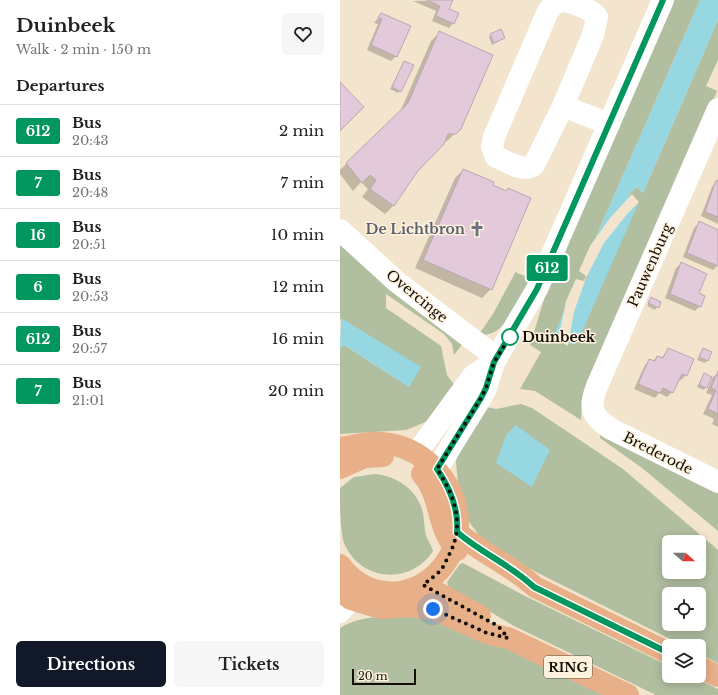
<!DOCTYPE html>
<meta charset="utf-8">
<style>
:root{--surface:#fff;--page:#f6f6f6;--text:#222;--muted:#767676;--line:#e0e0e0;--accent:#111827}
body{margin:0;font-family:"Libre Baskerville",serif;background:var(--page);color:var(--text);height:100vh;display:flex;flex-direction:column;font-size:15px;white-space:nowrap}
*{box-sizing:border-box;margin:0}
p{font-size:13px;color:var(--muted)}
.icon{flex:none;width:22px;height:22px;fill:none;stroke:currentColor;stroke-width:2;stroke-linecap:round;stroke-linejoin:round}
.map{position:relative;flex:1;overflow:hidden}
.sheet{display:flex;flex-direction:column;background:var(--surface);width:340px}
.sheet>*{flex:none}
.badge{padding:0 8px;border-radius:3px;font-size:14px;line-height:26px}
.needle{width:26px;rotate:111deg}
.fabs{position:absolute;left:322px;top:535px;display:grid;gap:8px}
.fabs a{display:grid;place-items:center;width:44px;height:44px;border-radius:6px;background:var(--surface);box-shadow:0 2px 10px #0003;font-size:20px}
.scale{position:absolute;left:12px;bottom:10px;width:64px;box-sizing:border-box;padding-left:4px;border:2px solid #130f07;border-top:0;font-size:11px;line-height:14px;white-space:nowrap;color:#130f07;-webkit-text-stroke:3px #fef2df;paint-order:stroke}
.you{position:absolute;width:20px;height:20px;margin:-10px;border:3px solid #fff;border-radius:50%;background:#1a73e8;box-shadow:0 0 0 6px #1a73e833}
.map>.badge{position:absolute;translate:-50% -50%;box-shadow:0 0 0 2px #fff}
h2{padding:0 16px;font-size:15px;line-height:36px}
.round{display:grid;place-items:center;flex:none;width:42px;height:42px;border-radius:6px;background:var(--page)}
.headline{display:flex;align-items:center;justify-content:space-between;height:68px;padding:0 16px}
h1{font-size:19px;font-weight:800;line-height:30px}
.button{display:flex;gap:8px;margin-top:auto;padding:8px 16px}
.button a{flex:1;height:46px;border-radius:6px;background:var(--accent);color:#fff;font-size:16px;font-weight:800;line-height:46px;text-align:center}
.button a+a{background:var(--page);color:var(--text)}
ul{padding:0;list-style:none}
li{display:flex;align-items:center;gap:12px;height:52px;padding:0 16px;border-top:1px solid var(--line)}
li div{flex:1}
li b{display:block;font-size:15px}
li em{font-style:normal}
li .badge{min-width:44px;font-weight:700;text-align:center}
main{display:flex;flex:1;min-height:0}
.map>svg:first-child{display:block}
.green{fill:#b1be9f;fill-rule:evenodd}
.water{fill:#97d7e1}
.pier{fill:#f3e5cd}
.shadow{fill:#0003}
.building{fill:#e2cadb;stroke:#bca5b5}
.lines{fill:none;stroke-linecap:round;stroke-linejoin:round}
.minor{stroke:#fff;stroke-width:22}
.major{stroke:#e8b088;stroke-width:22}
.line-casing{stroke:#fff;stroke-width:9}
.line{stroke:#00965e;stroke-width:6}
.walk{stroke:#130f07;stroke-width:4;stroke-dasharray:0 7.2}
.stop-dot{fill:#fff;stroke:#00965e;stroke-width:2}
.labels{text-anchor:middle;stroke-width:3;stroke-linejoin:round;paint-order:stroke}
.shield{fill:#fef2df;stroke:#5a5348;stroke-width:1}
.shield-label{font-size:13px;font-weight:bold;fill:#130f07}
.worship-label{font-size:14px;font-weight:bold;fill:#5b616d;stroke:#fef2df;text-anchor:end}
.street-label{font-size:14px;fill:#130f07;stroke:#fef2df}
.stop-label{font-size:14px;font-weight:bold;fill:#130f07;stroke:#fef2df;text-anchor:start}
</style>
<main>
<section class="sheet">
<div class="headline"><div><h1>Duinbeek</h1><p>Walk · 2 min · 150 m</p></div><a class="round"><svg class="icon" aria-label="heart" viewBox="0 0 24 24"><path d="M12 20l-8-8c-3-5 5-10 8-4 3-6 11-1 8 4z"/></svg></a></div>
<h2>Departures</h2>
<ul>
<li><span class="badge" style="background:#00965e;color:#fff">612</span><div><b>Bus</b><p>20:43</p></div><em>2 min</em></li>
<li><span class="badge" style="background:#00965e;color:#fff">7</span><div><b>Bus</b><p>20:48</p></div><em>7 min</em></li>
<li><span class="badge" style="background:#00965e;color:#fff">16</span><div><b>Bus</b><p>20:51</p></div><em>10 min</em></li>
<li><span class="badge" style="background:#00965e;color:#fff">6</span><div><b>Bus</b><p>20:53</p></div><em>12 min</em></li>
<li><span class="badge" style="background:#00965e;color:#fff">612</span><div><b>Bus</b><p>20:57</p></div><em>16 min</em></li>
<li><span class="badge" style="background:#00965e;color:#fff">7</span><div><b>Bus</b><p>21:01</p></div><em>20 min</em></li>
</ul>
<div class="button"><a>Directions</a><a>Tickets</a></div>
</section>
<div class="map">
<svg width="378" height="695" viewBox="0 0 378 695">
<rect width="100%" height="100%" fill="#f3e5cd"/>
<!-- green -->
<g class="green">
<path d="M333 0H360L241 271 249 275 245 283 238 280 229 344 289 194 297 187 303 193 378 20V60L366 86 377 91 364 120 378 91V87V91L242 403 241 420 195 391 180 389 201 352 190 345 206 293Z"/>
<path d="M0 241 123 343 114 355 112 344 104 334 46 294V308L101 346 107 375 115 386 88 421 66 430 0 434V348L4 345 69 387 80 367 0 319Z"/>
<path d="M176 271 177 273 190 278V280C181 298 163 341 139 334L153 314Z"/>
<path d="M181 404 192 408 283 469 378 550V663L359 654V646H344L194 571 148 544 138 534 130 523 125 511 118 485 116 462 118 448 146 407 156 409ZM329 542H359V572H329ZM329 594H359V624H329Z"/>
<path d="M261 431 378 492V531L302 468 260 438Z"/>
<path d="M35 474C56 476 75 488 82 509 84 516 84 524 85 531 86 539 92 545 93 551 70 587 17 581 3 540 0 524 0 504 0 488L14 477Z"/>
<path d="M123 563 185 596 329 666V676H351L378 689V695H316L172 625 108 586 107 582 120 564Z"/>
<path d="M68 616 89 619 162 647 263 695H0V628C21 615 44 617 68 616Z"/>
</g>
<!-- water -->
<g class="water">
<path d="M360 0H378V20L303 193 297 187 289 194 298 204 239 339 235 344H229L217 337 216 330 237 280 245 283 249 275 241 271Z"/>
<path d="M1 318 81 367 69 387 4 345 0 348Z"/>
<path d="M176 425 210 450 192 487 156 463 166 435Z"/>
</g>
<!-- pier -->
<path class="pier" d="M292 194 299 202 288 213 264 243 246 278 234 312 228 346 218 340 226 301 236 279 244 281 246 276 239 271 250 246 270 218Z"/>
<!-- shadow -->
<g class="shadow">
<path d="M112 0 108 9 113 23 109 28 92 21 96 11 73 1Z"/>
<path d="M41 14 56 56 51 61 27 50 38 24 34 23Z"/>
<path d="M100 32 120 129 107 141 104 142 77 172 53 206 45 214 22 197 28 189 21 182 13 191 0 174V170L60 112 91 41Z"/>
<path d="M151 35 164 38 152 45 149 37Z"/>
<path d="M65 62 60 91 58 93 50 89Z"/>
<path d="M123 170 151 186V289L142 298 75 268 115 178Z"/>
<path d="M377 182H378V224L361 216 372 187Z"/>
<path d="M359 223 378 231V265L373 270 343 257 354 228Z"/>
<path d="M341 264 358 294 360 306 355 311 325 298 336 268Z"/>
<path d="M311 298 320 302 315 310 307 306Z"/>
<path d="M328 349 346 375 341 380 338 379 332 392 327 397 319 393 315 398 294 389 305 365 310 360 313 361 317 357 321 359Z"/>
<path d="M363 349 367 360 365 363 357 360Z"/>
<path d="M378 373V427L372 424 374 419 363 414 372 395 366 393 373 377Z"/>
<path d="M364 374 371 377 364 390 357 387Z"/>
</g>
<!-- building -->
<g class="building">
<path d="M87 0H113L109 9 119 13 114 24 96 16 100 6Z"/>
<path d="M41 13 71 26 57 57 31 45 42 19 38 18Z"/>
<path d="M161 29 165 38 154 43 150 34Z"/>
<path d="M99 31 153 55 121 129 116 134H108L104 144 77 172 54 206 30 189 36 180 30 175 22 183 6 163 68 103Z"/>
<path d="M64 61 74 65 61 92 52 87Z"/>
<path d="M0 82 24 107 0 131Z"/>
<path d="M123 169 154 182 153 185 166 191 168 188 191 198 152 290 83 260Z"/>
<path d="M376 180 378 181V217L365 212Z"/>
<path d="M359 221 378 230V266L347 253Z"/>
<path d="M341 262 367 274 359 293 365 296 361 307 330 294Z"/>
<path d="M311 297 321 302 319 308 308 303Z"/>
<path d="M328 348 354 359 347 376 342 374 333 393 323 388 320 393 298 384 309 359 315 361 317 356 323 358Z"/>
<path d="M363 348 372 352 368 361 359 357Z"/>
<path d="M378 371V414L368 409 376 390 371 388Z"/>
<path d="M364 373 372 377 367 388 359 385Z"/>
</g>
<g class="lines">
<!-- minor -->
<g class="minor">
<path d="M223 106 194 165C183 173 167 161 156 157L152 147 154 137 208 11C212 7 215 2 220 1 230 0 252 10 257 17L253 35 223 106 269 124"/>
<path d="M378 109 257 386C249 408 250 415 271 429L378 482"/>
<path d="M0 230 57 282 157 358"/>
<path d="M76 454 133 376 154 362"/>
<path d="M97 469 141 398 146 388 154 362 197 289 323 0"/>
<path d="M0 612 11 599"/>
</g>
<!-- major -->
<g class="major">
<path d="M0 448C14 446 28 441 42 443 82 446 116 481 118 521 120 560 84 597 45 592 27 590 11 580 0 565"/>
<path d="M0 468 25 457 43 456"/>
<path d="M82 474C102 496 96 528 117 550"/>
<path d="M117 532C141 553 171 565 195 587L329 653"/>
<path d="M83 585 140 616"/>
<path d="M0 591 11 599 40 608 67 606 93 609 147 633 168 638 288 695"/>
<path d="M359 667 378 676"/>
</g>
</g>
<g class="lines">
<defs>
<path id="line" d="M323 0 197 289 154 362 146 388 141 398 97 469C110 488 119 508 117 532 141 553 171 565 194 587L329 653"/>
</defs>
<!-- line casing -->
<use href="#line" class="line-casing"/>
<!-- line -->
<use href="#line" class="line"/>
<!-- walk -->
<path class="walk" d="M93 609 147 633 168 638 158 626 83 585C89 580 95 576 100 571 104 567 106 560 109 555 125 525 115 496 97 469L141 398 146 388 154 362 170 337"/>
</g>
<!-- icons -->
<defs>
<symbol id="church-bare" viewBox="-9 -9 18 18"><path d="M-1.2-6h2.4v3.5h3.3v2.4h-3.3V6h-2.4V-.1h-3.3v-2.4h3.3Z" fill="#6b7280" stroke="#fef2df" stroke-width="2.5" paint-order="stroke"/></symbol>
</defs>
<g fill-rule="evenodd">
<use href="#church-bare" x="126" y="218" width="22" height="22"/>
</g>
<!-- markers -->
<circle class="stop-dot" cx="170" cy="337" r="8"/>
<g class="labels">
<!-- shield labels -->
<rect class="shield" x="204" y="656" width="48" height="22" rx="3"/>
<g class="shield-label">
<text x="228" y="672">RING</text>
</g>
<!-- worship labels -->
<g class="worship-label">
<text x="125" y="234">De Lichtbron</text>
</g>
<!-- street labels -->
<g class="street-label">
<text transform="translate(310 265) rotate(-66)" y="5">Pauwenburg</text>
<text transform="translate(77 296) rotate(39)" y="5">Overcinge</text>
<text transform="translate(318 453) rotate(27)" y="5">Brederode</text>
</g>
<!-- stop labels -->
<g class="stop-label">
<text x="182" y="342">Duinbeek</text>
</g>
</g>
</svg>
<div class="fabs">
<a><svg class="needle" viewBox="-14 -14 28 28"><path d="M0-13l5 13h-10z" fill="#e53935"/><path d="M0 13l5-13h-10z" fill="#767676"/></svg></a>
<a><svg class="icon" aria-label="locate" viewBox="0 0 24 24"><circle cx="12" cy="12" r="6"/><path d="M12 2v4M12 18v4M2 12h4M18 12h4"/></svg></a>
<a><svg class="icon" aria-label="layers" viewBox="0 0 24 24"><path d="M12 4l9 5-9 5-9-5zM3 14l9 5 9-5"/></svg></a>
</div>
<div class="scale">20 m</div>
<div class="you" style="left:93px;top:609px"></div>
<b class="badge" style="left:207px;top:268px;background:#00965e;color:#fff">612</b>
</div>
</main>
